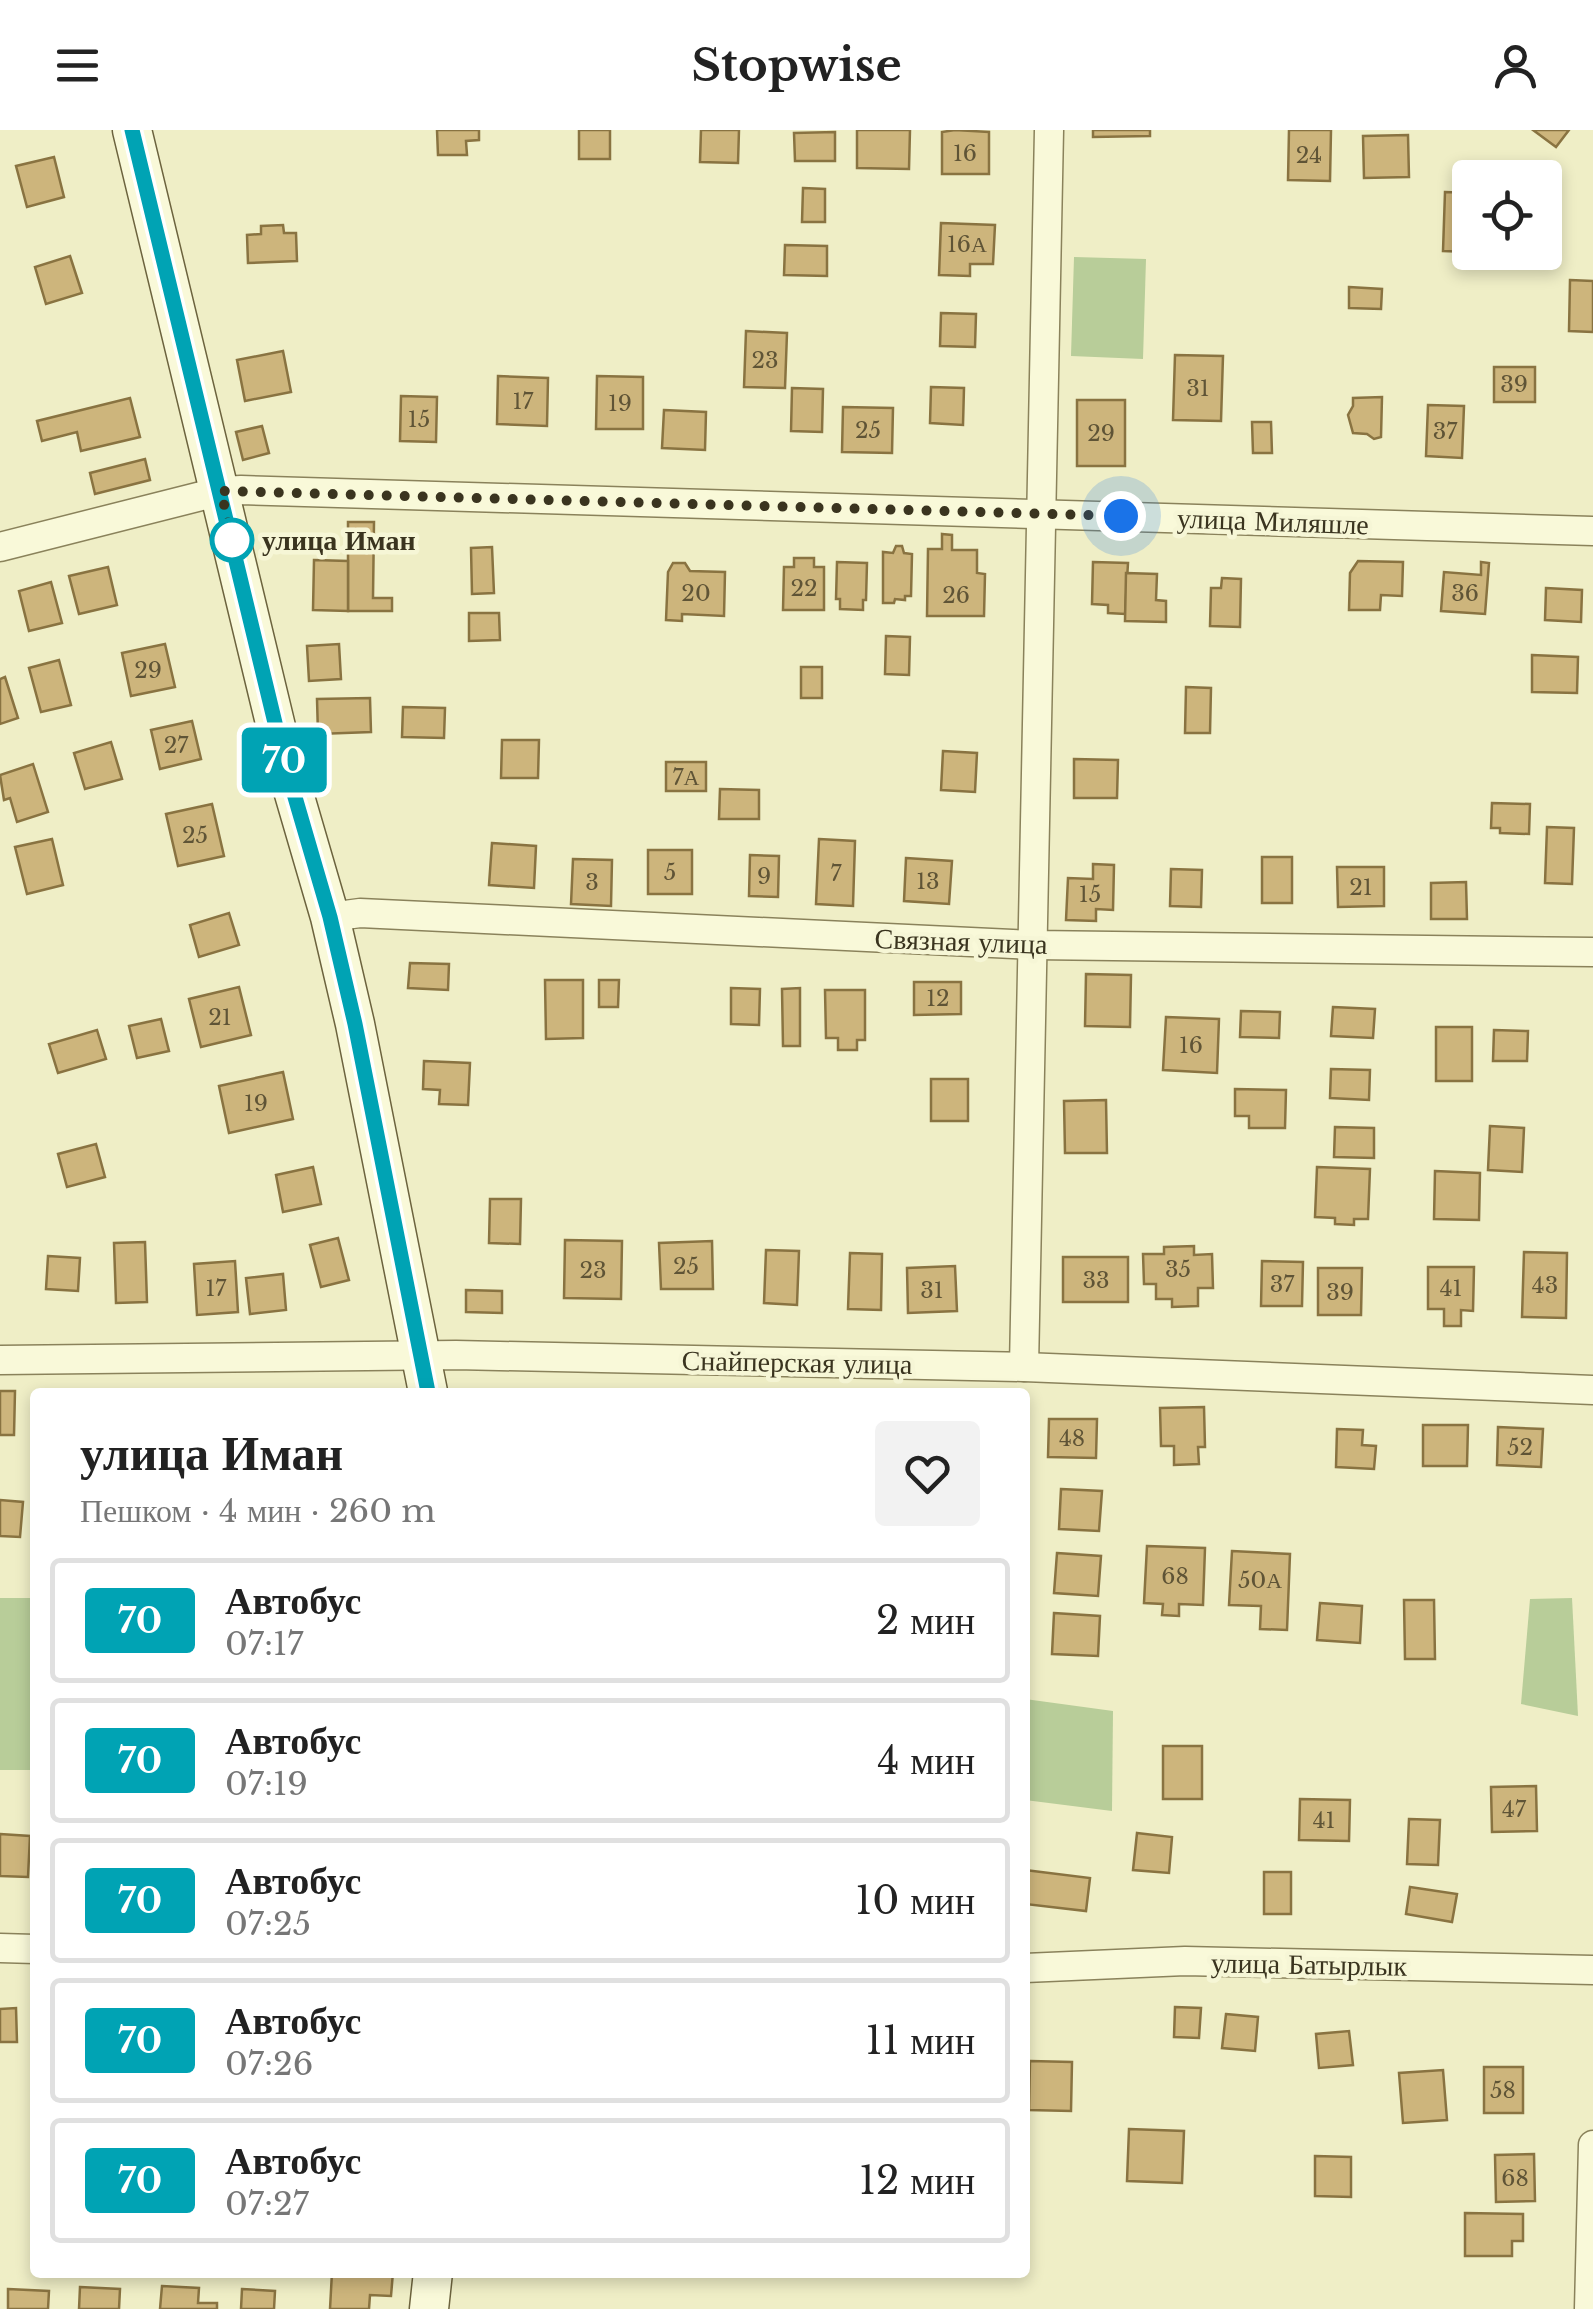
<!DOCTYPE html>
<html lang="ru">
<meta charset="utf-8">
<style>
:root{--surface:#fff;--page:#f2f2f2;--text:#222;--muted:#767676;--line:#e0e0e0}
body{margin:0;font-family:"Libre Baskerville",serif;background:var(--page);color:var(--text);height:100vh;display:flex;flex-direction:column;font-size:38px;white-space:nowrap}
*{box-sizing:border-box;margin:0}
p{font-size:32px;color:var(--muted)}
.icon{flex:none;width:55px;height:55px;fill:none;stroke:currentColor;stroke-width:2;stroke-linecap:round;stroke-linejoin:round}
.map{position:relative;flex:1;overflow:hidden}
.side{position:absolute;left:30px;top:1258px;width:1000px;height:890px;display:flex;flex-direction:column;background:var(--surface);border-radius:10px;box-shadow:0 5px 15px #0003}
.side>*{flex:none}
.badge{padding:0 20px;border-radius:8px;font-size:35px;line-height:65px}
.buttons{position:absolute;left:1452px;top:30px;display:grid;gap:20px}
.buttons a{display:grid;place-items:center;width:110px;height:110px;border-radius:10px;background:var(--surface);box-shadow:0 5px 15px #0003;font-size:50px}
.you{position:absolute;width:50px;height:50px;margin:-25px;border:8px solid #fff;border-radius:50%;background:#1a73e8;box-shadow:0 0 0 15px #1a73e833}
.map>.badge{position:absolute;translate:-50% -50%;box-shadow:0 0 0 5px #fff}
.round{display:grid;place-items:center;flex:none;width:105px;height:105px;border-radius:10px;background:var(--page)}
.head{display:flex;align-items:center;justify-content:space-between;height:170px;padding:0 50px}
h1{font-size:48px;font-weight:700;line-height:75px}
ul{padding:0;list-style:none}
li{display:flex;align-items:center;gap:30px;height:125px;margin:0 20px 15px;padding:0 30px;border:5px solid var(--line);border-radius:10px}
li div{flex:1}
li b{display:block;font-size:38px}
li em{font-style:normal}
li .badge{min-width:110px;font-weight:700;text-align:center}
header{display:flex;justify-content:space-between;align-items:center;height:130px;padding:0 50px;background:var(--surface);font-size:45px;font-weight:700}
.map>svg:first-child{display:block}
.green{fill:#b8cd99}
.building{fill:#cdb57c;stroke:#897341;stroke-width:2.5}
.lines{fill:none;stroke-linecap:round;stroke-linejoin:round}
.street-casing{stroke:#8a825b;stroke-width:31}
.secondary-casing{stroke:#6c633e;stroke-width:41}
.street{stroke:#f9f9d9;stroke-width:28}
.secondary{stroke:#f9f9d9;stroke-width:38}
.line-casing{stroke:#fff;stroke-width:22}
.line{stroke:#00a3b4;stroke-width:15}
.walk{stroke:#3a341f;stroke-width:10;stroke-dasharray:0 18}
.stop-dot{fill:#fff;stroke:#00a3b4;stroke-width:5}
.labels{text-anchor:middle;stroke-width:9;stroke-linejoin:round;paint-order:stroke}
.number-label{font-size:22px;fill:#5f5436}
.street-label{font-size:28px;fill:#3a341f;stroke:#f6f6d6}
.stop-label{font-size:28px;font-weight:bold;fill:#3a341f;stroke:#f6f6d6;text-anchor:start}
</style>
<header><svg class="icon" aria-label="menu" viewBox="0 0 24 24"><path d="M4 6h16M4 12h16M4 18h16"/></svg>Stopwise<svg class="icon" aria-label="person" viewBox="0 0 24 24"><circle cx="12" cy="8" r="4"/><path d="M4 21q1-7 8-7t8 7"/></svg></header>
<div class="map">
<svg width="1593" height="2179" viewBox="0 0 1593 2179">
<rect width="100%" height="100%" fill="#efeec6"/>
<!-- green -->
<g class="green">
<path d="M1074 127 1146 129 1143 229 1071 226Z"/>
<rect x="0" y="1468" width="35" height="172"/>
<path d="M1572 1468 1578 1586 1521 1574 1530 1469Z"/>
<path d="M1025 1569 1113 1581 1112 1681 1025 1670Z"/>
</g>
<!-- building -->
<g class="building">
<path d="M437 0H479V10L466 11 467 25H438Z"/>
<rect x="579" y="0" width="31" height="29"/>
<path d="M701 0H739L738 33 700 32Z"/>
<path d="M857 0H910L909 39 857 38Z"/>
<path d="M955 0 989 2V44H942V2Z"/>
<path d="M1093 0H1150V6L1093 7Z"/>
<path d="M1289 0H1331L1330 51 1288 50Z"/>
<path d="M1533 0H1569L1556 17Z"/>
<path d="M835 2V31H795L794 3Z"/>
<path d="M1408 5 1409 47 1364 48 1363 6Z"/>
<path d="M54 27 64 67 27 77 16 36Z"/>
<path d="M803 58 825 59V92H802Z"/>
<path d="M1445 62 1470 63V122L1443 121Z"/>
<path d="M1545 83H1555L1556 117H1545Z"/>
<path d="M941 93 995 95 993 134H970V146L939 145Z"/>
<path d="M283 95 284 103H296L297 131 248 133 247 105 261 104V96Z"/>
<path d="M785 115 827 116V146L784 145Z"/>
<path d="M70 126 82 163 46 174 35 137Z"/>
<path d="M1570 150 1593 151V202L1569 201Z"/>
<path d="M1349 157 1382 159 1381 179 1349 178Z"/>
<path d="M941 183 976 184 975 217 940 216Z"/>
<path d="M746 201 787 203 785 258 744 257Z"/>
<path d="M283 221 291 262 245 271 237 230Z"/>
<path d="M1175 225 1223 226 1221 291 1173 290Z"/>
<rect x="1494" y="237" width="41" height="35"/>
<path d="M498 246 548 248 547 296 497 294Z"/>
<path d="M597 246 643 247V299H596Z"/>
<path d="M931 257 964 258 963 295 930 293Z"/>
<path d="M792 258 823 259 822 302 791 301Z"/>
<path d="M401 266 437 267 436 312 400 311Z"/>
<path d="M1382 267 1381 307 1374 309 1367 304 1353 303 1348 285 1353 276V268Z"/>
<path d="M130 268 140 307 81 321 77 302 42 311 37 291Z"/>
<rect x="1077" y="270" width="48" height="66"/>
<path d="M1428 275 1464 276 1462 328 1426 326Z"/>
<path d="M843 277 893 278 892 323 842 322Z"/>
<path d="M664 280 706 282 705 320 662 318Z"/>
<path d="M1252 292H1271L1272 323H1253Z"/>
<path d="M262 296 269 323 243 330 236 302Z"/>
<path d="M145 329 150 350 95 364 90 343Z"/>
<path d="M348 392H374L373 468H392V481H348Z"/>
<path d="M942 404 952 405V420H977V443L985 444 984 486H927L928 419H942Z"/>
<path d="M896 416H902L904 423 912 424 911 466H905V470L895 469 894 473H883V422L893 423Z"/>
<path d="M492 417 494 463 472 464 471 418Z"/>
<path d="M794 428H814V437H824V480H783L784 437H794Z"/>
<path d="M314 430 348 431V481L313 480Z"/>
<path d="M1358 431 1403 432 1402 466 1381 465 1380 480H1349L1350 443Z"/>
<path d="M837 432 867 433 866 470H863V480L840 479V469H836Z"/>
<path d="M1093 432 1128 433 1125 484 1108 483V475L1092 474Z"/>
<path d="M1481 432 1489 433 1485 484 1441 481 1444 442 1481 445Z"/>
<path d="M673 433H685L690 441 725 442 724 486 682 484V491L666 490 668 442Z"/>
<path d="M108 437 117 475 79 484 69 446Z"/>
<path d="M1126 443 1157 444 1156 470 1166 471V492L1125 491Z"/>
<path d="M1222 448 1241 449 1240 497 1210 496 1211 458H1221Z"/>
<path d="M51 452 62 493 29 501 19 461Z"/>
<path d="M1546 458 1582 460 1581 492 1545 490Z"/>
<path d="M469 483H499L500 510 469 511Z"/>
<path d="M886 506 910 507 909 545 885 544Z"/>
<path d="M165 514 175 557 131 566 122 523Z"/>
<path d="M339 514 341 549 309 551 307 516Z"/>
<path d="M1532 525 1578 527 1577 563 1532 562Z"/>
<path d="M59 530 71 575 41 582 29 538Z"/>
<rect x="801" y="537" width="21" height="31"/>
<path d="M5 547 18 588 0 594V549Z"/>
<path d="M1186 557 1211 558 1210 603H1185Z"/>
<path d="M370 568 371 602 318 604 317 569Z"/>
<path d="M403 577 445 578 444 608 402 607Z"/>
<path d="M192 591 201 629 160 639 151 600Z"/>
<path d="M502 610H539L538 648H501Z"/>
<path d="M111 612 122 649 85 659 74 623Z"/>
<path d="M943 621 977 623 975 662 941 660Z"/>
<path d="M1074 629 1118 630 1117 668H1074Z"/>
<rect x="666" y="632" width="40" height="29"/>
<path d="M33 634 48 682 17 692 10 668 4 670 0 645Z"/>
<path d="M720 659 759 660V689H719Z"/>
<path d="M1492 673 1530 674 1529 704 1500 703V698H1491Z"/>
<path d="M212 674 224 726 178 736 166 684Z"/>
<path d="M1547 697 1574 698 1572 754 1545 753Z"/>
<path d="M52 709 63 755 27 764 15 717Z"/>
<path d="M819 709 855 711 853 776 816 774Z"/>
<path d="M492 713 536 716 534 758 489 755Z"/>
<rect x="648" y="720" width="44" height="44"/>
<path d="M750 725 779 726 778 767 749 766Z"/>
<rect x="1262" y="727" width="30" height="46"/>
<path d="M906 728 952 731 949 774 904 771Z"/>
<path d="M573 729 612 730 611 776 571 774Z"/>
<path d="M1093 734 1114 735 1113 780 1096 779V791L1066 790 1068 748 1093 749Z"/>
<path d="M1337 737H1384V776L1338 777Z"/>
<path d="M1171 739 1202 740 1201 777 1170 776Z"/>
<path d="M1466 752 1467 789H1431V753Z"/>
<path d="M229 783 239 815 199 827 190 795Z"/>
<path d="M410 833 449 834 448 860 408 858Z"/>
<path d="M1086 844 1131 845 1130 897 1085 896Z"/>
<path d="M545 850H583V908L546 909Z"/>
<path d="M599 850H619L618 877H599Z"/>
<path d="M914 852H961V884L914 885Z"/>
<path d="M239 857 251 905 201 917 189 869Z"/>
<path d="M731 858 760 859 759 895 731 894Z"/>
<path d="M800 858V916H783L782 859Z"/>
<path d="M825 860H865V910H857V920H838V908H826Z"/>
<path d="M1333 877 1375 879 1373 908 1331 906Z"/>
<path d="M1241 881 1280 882 1279 908 1240 907Z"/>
<path d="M1166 887 1219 889 1217 943 1163 940Z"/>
<path d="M161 889 169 921 137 928 129 896Z"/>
<rect x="1436" y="897" width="36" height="54"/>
<path d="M97 900 106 929 58 943 49 914Z"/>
<path d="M1494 900 1528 901 1527 931H1493Z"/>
<path d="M424 931 470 933 468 975 439 974 440 960 423 959Z"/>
<path d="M1331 939 1370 940 1369 970 1330 968Z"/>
<path d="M283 942 293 989 229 1003 219 956Z"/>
<rect x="931" y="949" width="37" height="42"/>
<path d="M1235 959 1286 960 1285 998H1249V986H1235Z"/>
<path d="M1106 970 1107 1023H1065L1064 971Z"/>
<path d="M1490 996 1524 998 1522 1042 1488 1040Z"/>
<path d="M1335 997 1374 998V1028L1334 1027Z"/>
<path d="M96 1014 105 1047 67 1057 58 1024Z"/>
<path d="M313 1037 321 1074 283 1082 276 1045Z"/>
<path d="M1317 1037 1370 1039 1368 1089H1354V1095L1335 1094V1088L1315 1087Z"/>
<path d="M1435 1041 1480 1043 1479 1090 1434 1089Z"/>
<path d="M490 1069H521L520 1114 489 1113Z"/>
<path d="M338 1108 349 1150 321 1157 310 1115Z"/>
<path d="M565 1110 622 1111 621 1169 564 1168Z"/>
<path d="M712 1111 713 1159H661L659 1113Z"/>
<path d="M145 1112 147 1172 116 1173 114 1113Z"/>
<path d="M1194 1116V1125L1212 1124 1213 1158H1198V1176L1172 1177V1169H1156V1154H1144L1143 1124H1164V1117Z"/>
<path d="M766 1120 799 1121 797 1175 764 1173Z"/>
<path d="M1524 1122 1567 1123 1566 1188 1522 1187Z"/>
<path d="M850 1123 882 1124 881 1180 848 1179Z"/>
<path d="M48 1126 80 1128 78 1161 46 1159Z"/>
<rect x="1063" y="1127" width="65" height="45"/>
<path d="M235 1131 238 1182 197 1185 194 1134Z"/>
<path d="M1262 1131 1303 1132 1302 1176H1261Z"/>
<path d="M955 1136 957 1181 908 1183 907 1138Z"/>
<path d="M1428 1137H1474L1473 1181 1461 1180V1196H1444V1179H1428Z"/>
<path d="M1318 1138H1362L1361 1185H1318Z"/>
<path d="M283 1144 286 1180 250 1184 246 1148Z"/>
<path d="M466 1160 502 1161V1183L466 1182Z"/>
<path d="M0 1261H15L14 1305H0Z"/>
<path d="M1204 1277 1205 1317H1198L1199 1334 1174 1335V1316H1161L1160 1278Z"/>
<path d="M1049 1289H1097L1096 1328 1048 1327Z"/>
<path d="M1423 1295H1468L1467 1336H1423Z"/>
<path d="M1498 1297 1543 1299 1541 1337 1497 1335Z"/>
<path d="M1337 1299 1363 1300 1362 1315 1376 1316 1374 1339 1336 1337Z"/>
<path d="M1061 1359 1102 1361 1099 1401 1059 1399Z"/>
<path d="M0 1370 23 1372 20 1407 0 1406Z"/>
<path d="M1147 1416 1205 1418 1203 1475 1179 1474V1486L1162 1485 1163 1474 1144 1473Z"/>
<path d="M1232 1421 1290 1424 1287 1500 1260 1499 1261 1476 1229 1475Z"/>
<path d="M1057 1423 1101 1426 1098 1466 1054 1463Z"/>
<path d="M1404 1470H1434L1435 1529H1405Z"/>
<path d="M1320 1473 1362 1476 1360 1513 1317 1510Z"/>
<path d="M1054 1483 1100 1486 1098 1526 1052 1524Z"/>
<rect x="1163" y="1616" width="39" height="53"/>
<path d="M1536 1656 1537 1701 1492 1702 1491 1657Z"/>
<path d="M1300 1669 1350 1670 1349 1711 1299 1710Z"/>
<path d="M1409 1689 1440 1690 1438 1735 1407 1734Z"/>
<path d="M1137 1703 1172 1707 1169 1743 1133 1740Z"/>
<path d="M0 1704 30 1706 28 1747 0 1746Z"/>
<path d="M1025 1740 1090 1748 1086 1781 1025 1774Z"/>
<rect x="1264" y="1742" width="27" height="42"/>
<path d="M1410 1757 1457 1764 1452 1792 1406 1784Z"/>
<path d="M1175 1877 1201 1878 1199 1908 1174 1907Z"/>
<path d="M16 1878 17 1912H0V1879Z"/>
<path d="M1226 1884 1258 1887 1255 1921 1222 1918Z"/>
<path d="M1349 1901 1353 1935 1319 1938 1316 1904Z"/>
<path d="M1030 1931 1072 1932 1071 1981 1029 1980Z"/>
<rect x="1484" y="1937" width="39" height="46"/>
<path d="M1443 1940 1447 1990 1403 1993 1399 1943Z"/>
<path d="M1129 1999 1184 2001 1182 2053 1127 2051Z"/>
<path d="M1534 2024 1535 2071 1496 2072 1495 2025Z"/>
<path d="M1315 2026 1351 2027V2067L1315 2066Z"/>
<path d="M1465 2083 1523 2084V2111H1512V2126H1465Z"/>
<path d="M332 2142H393L391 2166 370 2165 369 2179H330Z"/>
<path d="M162 2156 199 2158 198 2173H217V2179H160Z"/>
<path d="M80 2157 120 2159 119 2179H79Z"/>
<path d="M8 2159 49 2161 48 2179H8Z"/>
<path d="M242 2159 275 2161 274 2179H241Z"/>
</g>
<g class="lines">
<defs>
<g id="street">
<path d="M0 417 221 361 241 360 1593 401"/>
<path d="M330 787 360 783 1034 815 1593 822"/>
<path d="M0 1230 456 1225 1024 1237 1593 1260"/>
<path d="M1024 1237 1049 0"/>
<path d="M0 1818 35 1819"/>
<path d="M1025 1838 1185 1831 1593 1840"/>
<path d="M1589 2179 1593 2015"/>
</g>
<g id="secondary">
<path d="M132 0 283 626 330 787 355 894 428 1262"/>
<path d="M429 2179 433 2142"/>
</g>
</defs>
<!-- street casing -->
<use href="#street" class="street-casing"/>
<!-- secondary casing -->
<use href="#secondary" class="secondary-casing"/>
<!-- street -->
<use href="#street" class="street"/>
<!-- secondary -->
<use href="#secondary" class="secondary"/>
</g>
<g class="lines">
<defs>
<path id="line" d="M132 0 283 626 330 787 355 894 428 1262"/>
</defs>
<!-- line casing -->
<use href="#line" class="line-casing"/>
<!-- line -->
<use href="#line" class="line"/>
<!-- walk -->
<path class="walk" d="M232 410 221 361 1121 386"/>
</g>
<!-- markers -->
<circle class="stop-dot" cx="232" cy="410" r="20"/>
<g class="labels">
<!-- number labels -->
<g class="number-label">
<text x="965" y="31">16</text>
<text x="1309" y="33">24</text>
<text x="967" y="122">16А</text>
<text x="765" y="238">23</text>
<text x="1514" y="262">39</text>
<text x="1198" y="266">31</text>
<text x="523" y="279">17</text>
<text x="620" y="281">19</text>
<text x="419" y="297">15</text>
<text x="868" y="308">25</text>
<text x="1445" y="309">37</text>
<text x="1101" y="311">29</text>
<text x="804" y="466">22</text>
<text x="696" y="471">20</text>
<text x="1465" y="471">36</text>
<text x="956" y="473">26</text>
<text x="148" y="548">29</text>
<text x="176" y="623">27</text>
<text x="686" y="655">7А</text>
<text x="195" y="713">25</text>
<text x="670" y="750">5</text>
<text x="836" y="751">7</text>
<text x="764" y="754">9</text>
<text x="928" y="759">13</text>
<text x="592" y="760">3</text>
<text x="1361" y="765">21</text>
<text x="1090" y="772">15</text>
<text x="938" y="876">12</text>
<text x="220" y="895">21</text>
<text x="1191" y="923">16</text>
<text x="256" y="981">19</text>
<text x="686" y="1144">25</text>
<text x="1178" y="1147">35</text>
<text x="593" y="1148">23</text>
<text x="1096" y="1158">33</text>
<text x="1282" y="1162">37</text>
<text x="1545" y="1163">43</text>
<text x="216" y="1166">17</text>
<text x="1451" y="1166">41</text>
<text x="932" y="1168">31</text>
<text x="1340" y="1170">39</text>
<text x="1072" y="1316">48</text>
<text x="1520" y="1325">52</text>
<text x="1175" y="1454">68</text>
<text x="1260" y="1458">50А</text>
<text x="1514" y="1687">47</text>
<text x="1324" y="1698">41</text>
<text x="1503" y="1968">58</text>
<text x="1515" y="2056">68</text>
</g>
<!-- street labels -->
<g class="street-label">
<text transform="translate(1273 391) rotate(2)" y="10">улица Миляшле</text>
<text transform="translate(961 811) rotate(2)" y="10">Связная улица</text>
<text transform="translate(797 1232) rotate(1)" y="10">Снайперская улица</text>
<text transform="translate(1309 1834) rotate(1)" y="10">улица Батырлык</text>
</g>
<!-- stop labels -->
<g class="stop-label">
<text x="262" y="420">улица Иман</text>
</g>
</g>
</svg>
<div class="buttons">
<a><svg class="icon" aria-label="locate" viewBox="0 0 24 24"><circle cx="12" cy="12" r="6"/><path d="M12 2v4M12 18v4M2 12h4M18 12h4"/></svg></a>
</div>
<div class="you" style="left:1121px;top:386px"></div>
<b class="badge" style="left:284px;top:630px;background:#00a3b4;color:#fff">70</b>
<section class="side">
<div class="head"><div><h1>улица Иман</h1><p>Пешком · 4 мин · 260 m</p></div><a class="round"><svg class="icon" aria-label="heart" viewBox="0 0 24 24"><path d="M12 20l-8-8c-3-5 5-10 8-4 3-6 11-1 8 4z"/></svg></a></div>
<ul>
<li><span class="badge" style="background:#00a3b4;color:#fff">70</span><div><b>Автобус</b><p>07:17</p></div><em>2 мин</em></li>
<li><span class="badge" style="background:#00a3b4;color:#fff">70</span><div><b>Автобус</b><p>07:19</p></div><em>4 мин</em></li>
<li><span class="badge" style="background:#00a3b4;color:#fff">70</span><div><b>Автобус</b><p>07:25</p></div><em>10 мин</em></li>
<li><span class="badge" style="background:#00a3b4;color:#fff">70</span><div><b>Автобус</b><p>07:26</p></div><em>11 мин</em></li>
<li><span class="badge" style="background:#00a3b4;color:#fff">70</span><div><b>Автобус</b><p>07:27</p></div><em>12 мин</em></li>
</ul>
</section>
</div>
